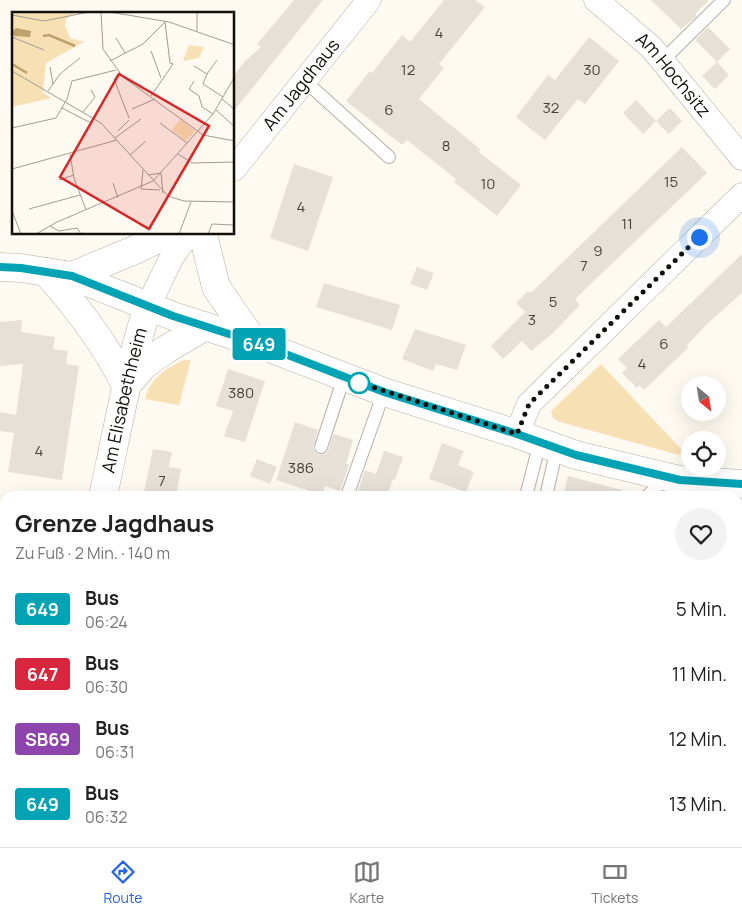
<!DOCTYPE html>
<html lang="de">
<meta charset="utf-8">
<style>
:root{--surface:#fff;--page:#f2f2f2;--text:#222;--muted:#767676;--line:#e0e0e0;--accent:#2563eb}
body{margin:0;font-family:Manrope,sans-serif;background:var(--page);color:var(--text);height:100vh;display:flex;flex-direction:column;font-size:19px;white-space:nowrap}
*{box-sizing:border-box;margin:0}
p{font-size:16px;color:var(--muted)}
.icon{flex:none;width:28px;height:28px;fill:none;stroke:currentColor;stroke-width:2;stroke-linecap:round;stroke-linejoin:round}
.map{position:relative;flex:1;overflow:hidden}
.drawer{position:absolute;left:0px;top:491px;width:742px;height:356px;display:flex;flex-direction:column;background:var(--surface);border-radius:15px 15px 0 0;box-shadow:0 5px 20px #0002}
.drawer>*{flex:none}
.badge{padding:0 10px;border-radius:4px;font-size:18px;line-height:32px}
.needle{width:32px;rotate:150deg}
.buttons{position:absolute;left:681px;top:376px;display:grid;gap:10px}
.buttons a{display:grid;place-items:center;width:45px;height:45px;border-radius:50%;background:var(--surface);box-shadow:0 5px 20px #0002;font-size:25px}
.you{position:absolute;width:25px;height:25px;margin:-12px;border:4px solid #fff;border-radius:50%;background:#1a73e8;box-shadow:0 0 0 8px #1a73e833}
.map>.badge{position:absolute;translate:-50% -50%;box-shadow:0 0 0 2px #fff}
.round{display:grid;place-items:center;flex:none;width:52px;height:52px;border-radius:26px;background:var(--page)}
.head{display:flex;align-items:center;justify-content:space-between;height:85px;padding:0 15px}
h1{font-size:24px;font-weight:700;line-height:38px}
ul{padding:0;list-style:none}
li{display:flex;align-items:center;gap:15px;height:65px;padding:0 15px}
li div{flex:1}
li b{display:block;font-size:19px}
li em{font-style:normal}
li .badge{min-width:55px;font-weight:700;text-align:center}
.tabs{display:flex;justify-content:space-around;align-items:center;height:70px;border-top:1px solid var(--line);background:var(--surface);font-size:14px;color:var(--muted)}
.tabs a{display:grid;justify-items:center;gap:2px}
.tabs .active{color:var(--accent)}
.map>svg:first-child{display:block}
.green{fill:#f8e0b5}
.building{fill:#e6e0d6}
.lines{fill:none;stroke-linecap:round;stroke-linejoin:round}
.service-casing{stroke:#b6b0a6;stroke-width:14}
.minor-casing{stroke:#b6b0a6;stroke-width:25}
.tertiary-casing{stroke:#b6b0a6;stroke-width:29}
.secondary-casing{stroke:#b6b0a6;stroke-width:29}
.service{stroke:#fff;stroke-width:12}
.minor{stroke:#fff;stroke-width:24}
.tertiary{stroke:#fff;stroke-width:28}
.secondary{stroke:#fff;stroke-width:28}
.line-casing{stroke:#fff;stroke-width:11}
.line{stroke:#00a3b4;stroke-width:8}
.walk{stroke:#110f0b;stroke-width:5;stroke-dasharray:0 9}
.stop-dot{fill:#fff;stroke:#00a3b4;stroke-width:2.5}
.labels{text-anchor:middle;stroke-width:4.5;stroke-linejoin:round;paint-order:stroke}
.number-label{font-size:15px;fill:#46433e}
.street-label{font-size:18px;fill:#110f0b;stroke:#fff}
.inset-river{fill:none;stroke:#bea16d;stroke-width:2.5}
.inset-road{fill:none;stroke:#a09c95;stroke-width:1}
.view{fill:#d62828;fill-opacity:0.15;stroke:#d62828;stroke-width:2.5}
.inset-edge{fill:none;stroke:#110f0b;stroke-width:2.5}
</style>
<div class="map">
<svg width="742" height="847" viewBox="0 0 742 847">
<rect width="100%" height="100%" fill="#fffaf1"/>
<!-- green -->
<g class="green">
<path d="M184 360H191L179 405 145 399C150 378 166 368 184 360Z"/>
<path d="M601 364 683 451 679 455 560 422 553 418 551 411Z"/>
</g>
<!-- building -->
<g class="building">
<path d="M294 0H323L234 111V75L244 62 261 47 257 44Z"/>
<path d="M444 0H475L485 7 439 64 444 68 419 99 480 149 479 152 521 185 497 216 454 182 456 179 407 140 402 145 346 101 370 71 372 73 402 35 410 42Z"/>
<path d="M651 0H709L695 14 697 16 681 29Z"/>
<path d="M708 27 730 49 717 62 695 40Z"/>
<path d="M589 37 619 61 585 104 578 99 545 140 516 117 548 75 555 80Z"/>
<path d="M717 62 729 75 715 89 702 76Z"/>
<path d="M636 100 656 121 670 108 682 121 669 134 656 121 643 134 623 113Z"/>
<path d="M682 147 707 173 575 299 580 305 554 332 531 351 522 341 503 359 491 346 525 312 516 303 527 292H532Z"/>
<path d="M294 164 333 177 308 251 270 238Z"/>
<path d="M742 254V293L707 324 687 345 689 347 644 390 639 385 637 388 622 373 627 368 618 359 659 320 666 327Z"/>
<path d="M417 267 434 273 427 290 410 284Z"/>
<path d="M324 283 400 305 392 330 316 307Z"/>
<path d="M22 320 21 332 55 337 53 349 68 351 66 364 79 366 62 480 8 472 14 433 0 431V412L16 415 23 364 0 366V322Z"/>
<path d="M415 329 466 345 457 370 436 364 433 371 402 359Z"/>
<path d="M228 369 265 381 245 442 224 436 233 411 216 406Z"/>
<path d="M295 422 318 430 313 448 315 452 319 455 327 453 333 435 335 434 353 440 346 464 349 465 340 491 325 486 322 495 276 480Z"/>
<path d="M442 443 464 451 458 465 474 472 466 492 429 479Z"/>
<path d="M153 449 172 452 169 467 181 469 176 496 144 492Z"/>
<path d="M384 451 403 457 395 480 393 479 387 496H356L365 470 376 474Z"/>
<path d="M257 459 277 467 270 484 250 476Z"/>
<path d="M568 476 622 490V496H563Z"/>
</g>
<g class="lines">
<defs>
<g id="service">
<path d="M662 61 724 0"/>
<path d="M305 81 389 157"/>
<path d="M321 447 344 377"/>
<path d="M347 496 384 392"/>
<path d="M526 496 540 442"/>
<path d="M546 496 557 448"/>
<path d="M647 496 666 478"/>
</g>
<g id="minor">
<path id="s1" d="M596 0 651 47 742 158"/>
<path id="s2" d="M234 169 369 0"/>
<path d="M148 306 172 257 188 234"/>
<path d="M517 434 529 404 742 195"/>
<path d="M0 555H5"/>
<path d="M0 773 5 772"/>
<path d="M738 793 742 796"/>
<path d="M466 842 467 847"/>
<path d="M643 842 711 847"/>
</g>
<g id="tertiary">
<path id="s3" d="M103 496C117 433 128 368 148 306"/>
<path d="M38 847 39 842"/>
</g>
<g id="secondary">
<path d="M203 234 216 287 254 342"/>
<path d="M0 267 21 268 72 276 173 316 254 342 384 392 517 434 576 455 680 480 742 484"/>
<path d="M46 272C77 307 106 344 126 386L144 365 165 350 204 327"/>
<path d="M72 276 137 249 168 234"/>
</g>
</defs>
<!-- service casing -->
<use href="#service" class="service-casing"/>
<!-- minor casing -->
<use href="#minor" class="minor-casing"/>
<!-- tertiary casing -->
<use href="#tertiary" class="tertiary-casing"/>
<!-- secondary casing -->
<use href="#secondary" class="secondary-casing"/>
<!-- service -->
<use href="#service" class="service"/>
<!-- minor -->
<use href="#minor" class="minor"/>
<!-- tertiary -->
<use href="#tertiary" class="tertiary"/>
<!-- secondary -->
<use href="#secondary" class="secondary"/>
</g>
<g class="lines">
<defs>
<path id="line" d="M0 267 21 268 72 276 173 316 254 342 384 392 517 434 576 455 680 480 742 484"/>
</defs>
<!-- line casing -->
<use href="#line" class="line-casing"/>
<!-- line -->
<use href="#line" class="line"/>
<!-- walk -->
<path class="walk" d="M359 383 354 381 517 434 529 404 699 237"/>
</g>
<!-- markers -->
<circle class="stop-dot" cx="359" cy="383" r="10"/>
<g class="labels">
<!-- number labels -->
<g class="number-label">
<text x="439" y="38">4</text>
<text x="408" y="75">12</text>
<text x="592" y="75">30</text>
<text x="551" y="113">32</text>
<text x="389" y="115">6</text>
<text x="446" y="151">8</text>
<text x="671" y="187">15</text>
<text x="488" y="189">10</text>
<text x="301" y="212">4</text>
<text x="627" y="229">11</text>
<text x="598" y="256">9</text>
<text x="584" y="271">7</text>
<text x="553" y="307">5</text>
<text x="532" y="325">3</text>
<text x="664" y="349">6</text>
<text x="642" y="369">4</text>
<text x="241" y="398">380</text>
<text x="39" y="456">4</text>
<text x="301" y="473">386</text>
<text x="162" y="486">7</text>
</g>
<!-- street labels -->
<g class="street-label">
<text dy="6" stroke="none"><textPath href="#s1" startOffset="108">Am Hochsitz</textPath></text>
<text dy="6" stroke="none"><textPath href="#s2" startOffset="108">Am Jagdhaus</textPath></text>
<text dy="6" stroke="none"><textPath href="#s3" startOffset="98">Am Elisabethheim</textPath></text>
</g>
</g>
<!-- overview -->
<g transform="translate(12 12)">
<rect width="222" height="222" fill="#fffaf1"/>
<path d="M0 0H64L54 7 53 13 58 26 72 30 34 51 31 81 39 86 0 95ZM177 33 192 35 187 46 171 49ZM168 107 183 119 174 129 160 118Z" fill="#f8e0b5"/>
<path d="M4 16 19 19 18 25 2 24 0 20Z" fill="#bea16d"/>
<path class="inset-river" d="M31 24 37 23 63 34M0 52 15 61"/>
<path class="inset-road" d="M89 0 91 37 111 65 191 123 223 129M98 0 157 10 223 33M0 3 32 9 77 0M185 19V0M0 25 32 38M104 26 113 41M139 39 149 66M98 49 131 32 153 10M182 54 195 62 191 72 211 85M38 55 41 72M0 59 89 111 156 184 172 189 223 190M107 61 102 67 117 106M195 62 205 48M182 69 177 77 187 84 190 95 201 102M36 79 48 62 68 46M139 84 161 52 158 51 153 10M210 87 223 98M50 96 77 110M120 97 143 87M204 98 222 114M71 100 83 85 79 78M148 111 175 131M0 116 44 106 55 87 60 69 104 58M106 119 117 108M103 126 129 107M58 142 62 166 74 198M166 142 180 151 223 150M118 143 134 129M0 157 105 128M131 158 129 177 148 178M136 163 149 161 151 181M47 168 62 163M101 171 106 186M17 197 68 183M0 199 9 222M38 214 47 219 65 216 69 222M24 222 45 210 141 169 201 102 223 64M167 222 179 190M196 222 200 212 223 213"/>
<path class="view" d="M107 62 197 114 137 217 48 165Z"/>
<rect width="222" height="222" class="inset-edge"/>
</g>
</svg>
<div class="buttons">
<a><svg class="needle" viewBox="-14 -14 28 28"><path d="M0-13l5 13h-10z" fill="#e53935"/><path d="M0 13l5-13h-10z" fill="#767676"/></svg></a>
<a><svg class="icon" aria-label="locate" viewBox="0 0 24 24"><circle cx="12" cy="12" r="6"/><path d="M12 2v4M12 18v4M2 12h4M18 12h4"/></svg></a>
</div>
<div class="you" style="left:699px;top:237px"></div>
<b class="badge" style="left:259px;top:344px;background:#00a3b4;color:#fff">649</b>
<section class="drawer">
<div class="head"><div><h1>Grenze Jagdhaus</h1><p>Zu Fuß · 2 Min. · 140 m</p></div><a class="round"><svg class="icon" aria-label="heart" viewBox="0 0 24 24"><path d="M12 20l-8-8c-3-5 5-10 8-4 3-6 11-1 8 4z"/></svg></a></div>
<ul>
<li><span class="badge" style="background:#00a3b4;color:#fff">649</span><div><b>Bus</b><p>06:24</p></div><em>5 Min.</em></li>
<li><span class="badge" style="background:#d7263d;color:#fff">647</span><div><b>Bus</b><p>06:30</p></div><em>11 Min.</em></li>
<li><span class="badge" style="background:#8e44ad;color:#fff">SB69</span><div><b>Bus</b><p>06:31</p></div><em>12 Min.</em></li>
<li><span class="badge" style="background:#00a3b4;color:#fff">649</span><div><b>Bus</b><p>06:32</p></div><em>13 Min.</em></li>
</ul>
</section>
</div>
<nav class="tabs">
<a class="active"><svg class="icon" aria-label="directions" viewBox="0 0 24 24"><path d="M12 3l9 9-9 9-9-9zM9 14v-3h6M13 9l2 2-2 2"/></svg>Route</a>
<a><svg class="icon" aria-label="map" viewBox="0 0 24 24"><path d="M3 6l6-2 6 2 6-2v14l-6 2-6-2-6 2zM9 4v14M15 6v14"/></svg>Karte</a>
<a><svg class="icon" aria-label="tickets" viewBox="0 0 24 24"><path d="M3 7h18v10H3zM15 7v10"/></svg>Tickets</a>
</nav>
